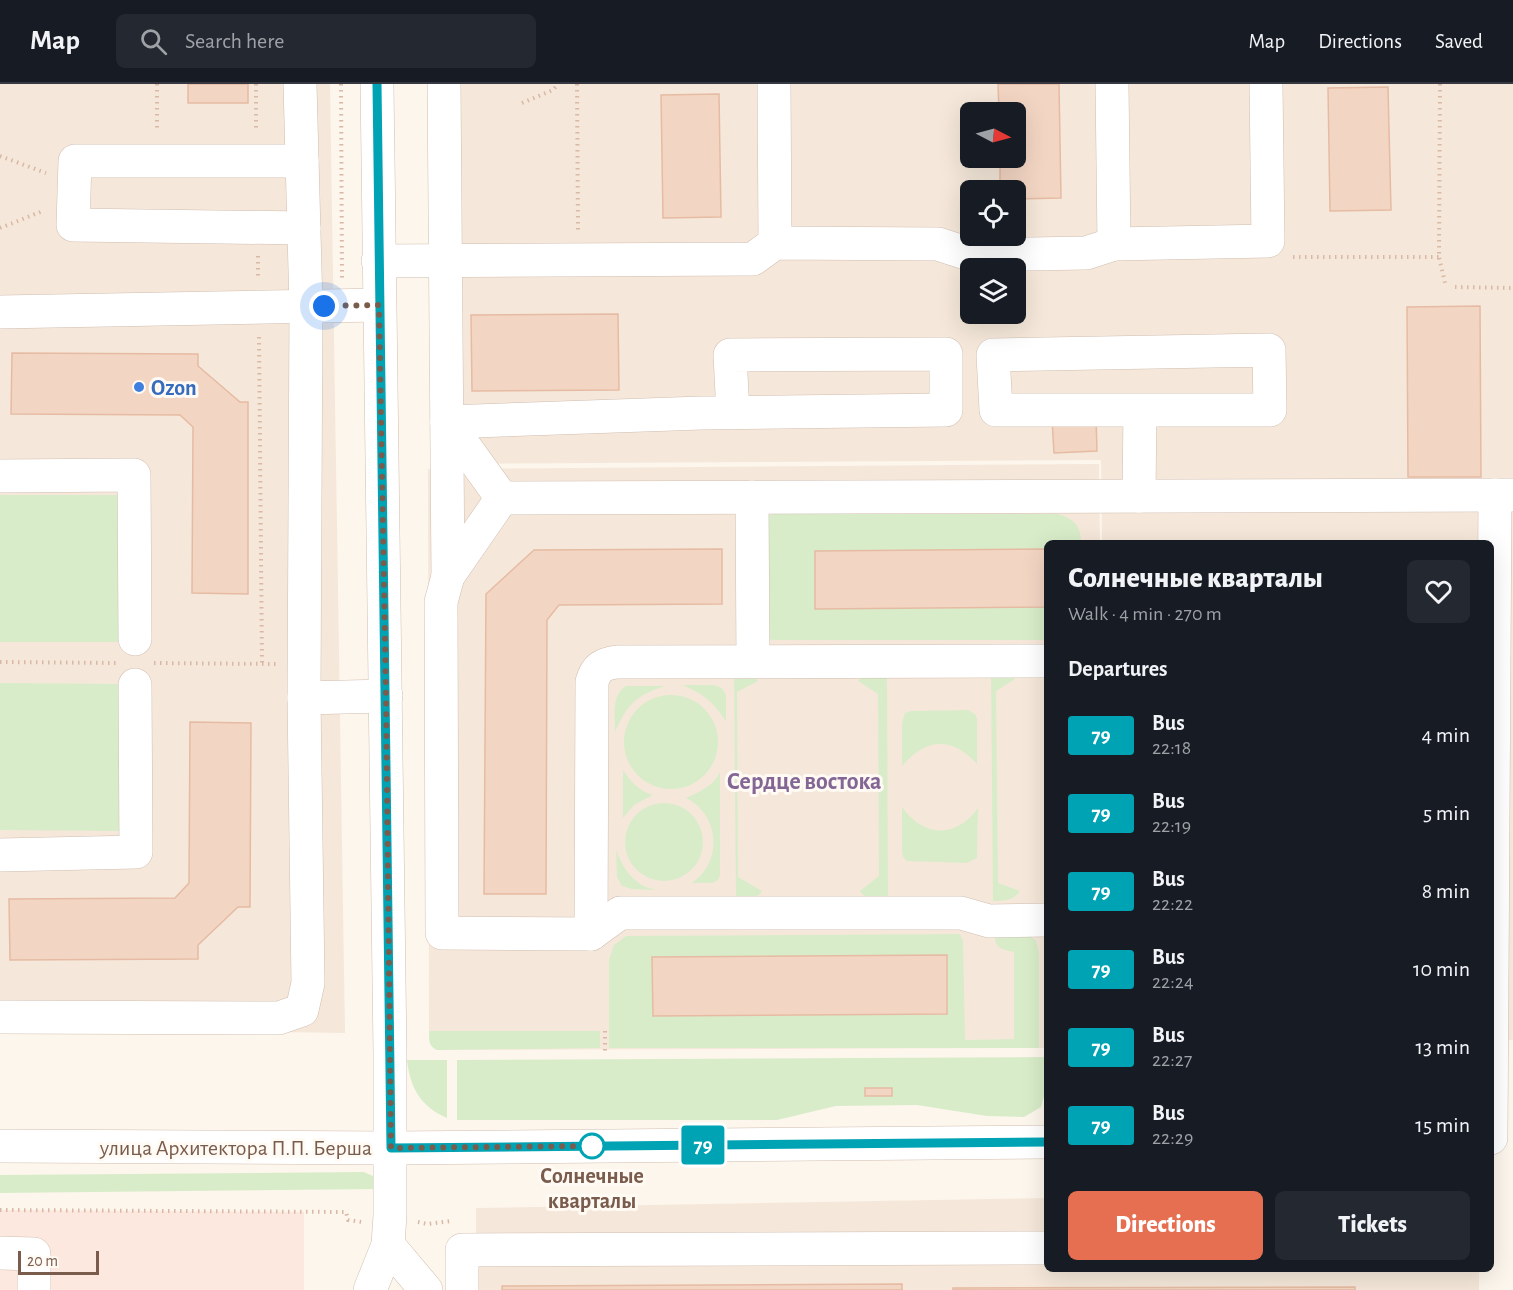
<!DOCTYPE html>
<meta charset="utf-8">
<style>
:root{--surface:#171b24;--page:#242831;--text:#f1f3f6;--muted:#9ea1a6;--line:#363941;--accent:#e76f51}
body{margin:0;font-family:"Alegreya Sans",sans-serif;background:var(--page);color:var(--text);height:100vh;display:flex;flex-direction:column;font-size:22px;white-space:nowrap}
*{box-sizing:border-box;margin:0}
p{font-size:20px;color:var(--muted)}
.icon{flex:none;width:33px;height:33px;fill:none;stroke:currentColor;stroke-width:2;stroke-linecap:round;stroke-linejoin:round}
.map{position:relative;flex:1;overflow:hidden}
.drawer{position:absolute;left:1044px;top:456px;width:450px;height:732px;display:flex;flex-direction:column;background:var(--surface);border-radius:9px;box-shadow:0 6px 24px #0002}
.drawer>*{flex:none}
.badge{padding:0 12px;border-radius:4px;font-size:21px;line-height:39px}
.needle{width:39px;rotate:96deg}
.controls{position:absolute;left:960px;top:18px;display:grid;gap:12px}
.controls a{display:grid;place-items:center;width:66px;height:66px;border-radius:9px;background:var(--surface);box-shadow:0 6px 24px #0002;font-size:30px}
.scale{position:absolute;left:18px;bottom:15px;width:81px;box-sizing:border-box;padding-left:6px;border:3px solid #7a5c4d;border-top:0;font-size:16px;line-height:21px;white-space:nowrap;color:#7a5c4d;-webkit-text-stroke:4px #fffaf3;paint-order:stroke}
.you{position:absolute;width:30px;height:30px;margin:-15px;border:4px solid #fff;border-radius:50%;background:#1a73e8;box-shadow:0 0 0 9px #1a73e833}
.map>.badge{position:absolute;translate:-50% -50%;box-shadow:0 0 0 3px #fff}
h2{padding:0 24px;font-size:22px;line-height:54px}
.round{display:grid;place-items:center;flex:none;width:63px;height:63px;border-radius:9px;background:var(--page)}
.summary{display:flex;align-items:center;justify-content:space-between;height:102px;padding:0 24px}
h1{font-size:28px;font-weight:800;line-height:45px}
.action{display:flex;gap:12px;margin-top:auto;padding:12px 24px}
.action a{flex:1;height:69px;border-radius:9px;background:var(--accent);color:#fff;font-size:24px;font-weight:800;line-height:69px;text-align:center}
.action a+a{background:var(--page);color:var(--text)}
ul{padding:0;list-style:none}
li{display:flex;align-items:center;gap:18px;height:78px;padding:0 24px}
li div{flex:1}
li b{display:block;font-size:22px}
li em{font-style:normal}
li .badge{min-width:66px;font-weight:700;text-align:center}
header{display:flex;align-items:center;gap:36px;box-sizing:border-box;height:84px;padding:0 30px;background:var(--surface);border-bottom:2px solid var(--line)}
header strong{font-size:28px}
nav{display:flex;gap:33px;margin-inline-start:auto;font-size:21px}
.search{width:420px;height:54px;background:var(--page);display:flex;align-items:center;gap:15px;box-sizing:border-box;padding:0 21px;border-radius:9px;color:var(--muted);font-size:22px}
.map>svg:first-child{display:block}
.residential{fill:#f5e8da;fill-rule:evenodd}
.commercial{fill:#fde8e0}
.green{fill:#d8ecc9;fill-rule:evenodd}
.building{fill:#f3d5c3;stroke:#e6bba3;stroke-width:1.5}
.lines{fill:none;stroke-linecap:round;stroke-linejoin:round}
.minor-casing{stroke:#d1beb0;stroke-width:34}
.path{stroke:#d9b8a5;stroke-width:4;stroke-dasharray:1.5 4.5;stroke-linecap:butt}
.minor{stroke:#fff;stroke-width:33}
.line-casing{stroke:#fff;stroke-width:14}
.line{stroke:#00a3b4;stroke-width:9}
.walk{stroke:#7a5c4d;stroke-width:6;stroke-dasharray:0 10.8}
.shop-dot{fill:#3f7fe0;stroke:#fffaf3;stroke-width:2}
.stop-dot{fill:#fff;stroke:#00a3b4;stroke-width:3}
.labels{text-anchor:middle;stroke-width:6;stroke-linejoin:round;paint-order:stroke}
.shop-label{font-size:22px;font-weight:bold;fill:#366cbe;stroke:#fffaf3;text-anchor:start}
.street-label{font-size:22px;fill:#7a5c4d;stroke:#fffaf3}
.stop-label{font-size:22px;font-weight:bold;fill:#7a5c4d;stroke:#fffaf3}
.neighbourhood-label{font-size:24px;font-weight:bold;fill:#846695;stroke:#fffaf3}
</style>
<header>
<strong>Map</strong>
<div class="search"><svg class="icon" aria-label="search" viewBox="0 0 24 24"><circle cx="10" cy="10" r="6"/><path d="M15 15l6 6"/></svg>Search here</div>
<nav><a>Map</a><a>Directions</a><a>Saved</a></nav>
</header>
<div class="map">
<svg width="1513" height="1206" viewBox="0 0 1513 1206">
<rect width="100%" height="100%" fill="#fdf6ec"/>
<!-- residential -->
<g class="residential">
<path d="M0 0H330L345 949 0 944Z"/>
<path d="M434 0H1513V956H1504L1491 459H1102L1101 376 433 380ZM970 28H1016V74H970ZM970 106H1016V152H970ZM970 184H1016V230H970Z"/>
<path d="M1099 380 1100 459H1047V964L437 966 431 961 429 946 428 385Z"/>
<path d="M1047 1114V1185H1479V1206H476V1124Z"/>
</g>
<!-- commercial -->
<path class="commercial" d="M0 1126 304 1128V1206H0Z"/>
<!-- green -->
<g class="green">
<rect x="0" y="411" width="122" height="147"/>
<path d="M774 430H1058C1074 435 1081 441 1081 459H1047V465L815 467 816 525 1047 523V556H773L769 555 767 432Z"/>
<path d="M991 586 1009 590 1015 595 996 607 998 799 1020 807C1013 817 1005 817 993 817Z"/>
<path d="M887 587 888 819 867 815 860 807 879 792 878 610 858 597 863 592Z"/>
<path d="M734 588 753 591 758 597 737 608 738 793 762 807 756 814 736 818Z"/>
<path d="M0 599 123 600 121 747 0 746Z"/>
<path d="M682 601H714L722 604 726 611V637C712 617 704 610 682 601Z"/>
<path d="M626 602H665C636 611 627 621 615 648 615 631 611 612 626 602Z"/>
<circle cx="671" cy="658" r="47"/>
<path d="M968 626 975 630 977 635V680C952 652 926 654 902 682V639L905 629 911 627Z"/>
<path d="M623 686C630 697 639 707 653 711L634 721 623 734Z"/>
<path d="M720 688V791L718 796 712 799H692C724 777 719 730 686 714 699 708 714 702 720 688Z"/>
<circle cx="664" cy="758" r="39"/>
<path d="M902 723C923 753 956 755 978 724L977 774 967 779 907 777 903 773 902 767Z"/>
<path d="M616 766C624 786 634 802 657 806L632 805 622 802 617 793Z"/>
<path d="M960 850 963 857 965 956 1014 955V868C1002 866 994 864 995 851H1027L1036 856 1039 870V964H609V876L614 861 626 852ZM947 871V930L653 932V873Z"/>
<path d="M429 947H600V964L437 966C428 962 429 955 429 947Z"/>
<path d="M1046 973V1004L1041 1023 1024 1033 987 1032 917 1021 836 1022 777 1036H457V976Z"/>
<path d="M407 976H447V1034C421 1023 410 1004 407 976Z"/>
<path d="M364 1088 375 1093 382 1105 0 1109V1091Z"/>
</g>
<!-- building -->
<g class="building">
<rect x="188" y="0" width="60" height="19"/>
<path d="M998 0H1059L1061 114 1016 115V106H1000V74H1016V28H999Z"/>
<path d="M1388 3 1391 126 1330 127 1328 4Z"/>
<path d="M719 10 721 133 663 134 661 11Z"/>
<path d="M1480 222 1481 393H1408L1407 223Z"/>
<path d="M618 230 619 306 472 307 471 231Z"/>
<path d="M12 269 198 270V282L240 318H248V510L192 509 193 343 180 331 11 330Z"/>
<path d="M1096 333 1097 367 1054 369 1052 335Z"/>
<path d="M722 465V520L559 521 547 536 546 810H484L486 510 534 466Z"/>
<path d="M1047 465V523L815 525V467Z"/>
<path d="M190 638 251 639 250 823H238L198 861V875L10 876 9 815 175 814 189 799Z"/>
<path d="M947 871V930L653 932 652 873Z"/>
<rect x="865" y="1004" width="27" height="8"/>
<path d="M902 1200V1206H502V1202Z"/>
<path d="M1355 1203V1206H953V1204Z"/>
</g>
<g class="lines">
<defs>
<g id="minor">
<path d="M377 0 390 970V1131L388 1161 426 1206"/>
<path d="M444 0 448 492 441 518 442 849 591 850 620 829H961L989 837 1047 836"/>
<path d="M774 0 775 159"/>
<path d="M1112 0 1114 160"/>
<path d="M302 77H75L73 141 304 144"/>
<path d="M378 177 753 175 775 159 938 160 972 171 1086 169 1114 160 1268 157 1266 0"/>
<path d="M0 228 379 221"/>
<path d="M447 338 702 329 946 326V270L730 271 733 329"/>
<path d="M447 338 502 414"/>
<path d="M0 392 134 391 135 555"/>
<path d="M1139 412 1140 326H1270L1269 266 993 271 996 326H1140"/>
<path d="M752 413 753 577"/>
<path d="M502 414 1513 411"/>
<path d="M448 492 502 414"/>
<path d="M304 614 386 612"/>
<path d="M0 771 136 768 135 601"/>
<path d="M591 850 592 598C596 584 602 580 617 578L1047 577"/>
<path d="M0 933 279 934 302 926 308 899 304 614 306 223 300 0"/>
<path d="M1491 1054 1495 411"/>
<path d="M0 1062 391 1064 1047 1058"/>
<path d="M0 1169 34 1170V1206"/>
<path d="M370 1206 388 1161"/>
<path d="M462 1206V1166L1047 1164"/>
</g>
</defs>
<!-- minor casing -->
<use href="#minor" class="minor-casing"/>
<!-- path -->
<g class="path">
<path d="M157 0V47"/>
<path d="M256 0V47"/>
<path d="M341 0 342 194"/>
<path d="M577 0 578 146"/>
<path d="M1440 0 1439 173 1446 203"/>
<path d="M522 19 553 6 558 0"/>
<path d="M0 72 46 89"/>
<path d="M0 144 43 127"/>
<path d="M258 172V194"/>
<path d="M1293 173H1439"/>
<path d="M1455 203 1513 204"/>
<path d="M259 253 262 580"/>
<path d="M0 578 117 579"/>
<path d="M154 579 276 580"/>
<path d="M605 947V971"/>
<path d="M0 1126 346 1128 348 1136 362 1138"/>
<path d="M418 1138 427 1140 452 1137"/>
</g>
<!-- minor -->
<use href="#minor" class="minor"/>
</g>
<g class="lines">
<defs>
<path id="line" d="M377 0 391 1064 1047 1058"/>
</defs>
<!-- line casing -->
<use href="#line" class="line-casing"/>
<!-- line -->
<use href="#line" class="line"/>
<!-- walk -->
<path class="walk" d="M324 222 379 221 386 612 391 1064 592 1062"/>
</g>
<!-- markers -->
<circle class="shop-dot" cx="139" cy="303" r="6"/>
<circle class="stop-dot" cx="592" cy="1062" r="12"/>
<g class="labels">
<!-- shop labels -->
<g class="shop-label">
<text x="151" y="311">Ozon</text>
</g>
<!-- street labels -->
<g class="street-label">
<text x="236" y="1071">улица Архитектора П.П. Берша</text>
</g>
<!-- stop labels -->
<g class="stop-label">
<text x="592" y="1099">Солнечные<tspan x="592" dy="25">кварталы</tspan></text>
</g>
<!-- neighbourhood labels -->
<g class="neighbourhood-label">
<text x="804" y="705">Сердце востока</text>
</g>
</g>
</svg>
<div class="controls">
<a><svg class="needle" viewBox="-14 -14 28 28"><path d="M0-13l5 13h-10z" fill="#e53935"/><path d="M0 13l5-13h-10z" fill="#9ea1a6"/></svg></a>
<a><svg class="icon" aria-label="locate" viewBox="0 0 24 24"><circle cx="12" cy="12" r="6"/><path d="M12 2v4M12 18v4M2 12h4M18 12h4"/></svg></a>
<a><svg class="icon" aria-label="layers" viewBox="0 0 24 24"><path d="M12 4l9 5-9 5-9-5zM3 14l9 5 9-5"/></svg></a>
</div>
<div class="scale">20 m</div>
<div class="you" style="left:324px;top:222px"></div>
<b class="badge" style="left:703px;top:1061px;background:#00a3b4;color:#fff">79</b>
<section class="drawer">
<div class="summary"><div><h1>Солнечные кварталы</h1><p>Walk · 4 min · 270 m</p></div><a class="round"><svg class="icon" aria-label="heart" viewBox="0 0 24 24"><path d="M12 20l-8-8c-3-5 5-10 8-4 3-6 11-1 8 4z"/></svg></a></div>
<h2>Departures</h2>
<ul>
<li><span class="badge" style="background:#00a3b4;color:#fff">79</span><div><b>Bus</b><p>22:18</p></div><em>4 min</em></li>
<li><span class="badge" style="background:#00a3b4;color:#fff">79</span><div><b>Bus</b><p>22:19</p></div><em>5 min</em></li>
<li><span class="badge" style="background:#00a3b4;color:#fff">79</span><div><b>Bus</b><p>22:22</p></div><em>8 min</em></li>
<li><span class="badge" style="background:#00a3b4;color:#fff">79</span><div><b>Bus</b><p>22:24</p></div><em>10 min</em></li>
<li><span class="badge" style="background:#00a3b4;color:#fff">79</span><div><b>Bus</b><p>22:27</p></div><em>13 min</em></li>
<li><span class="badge" style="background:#00a3b4;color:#fff">79</span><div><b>Bus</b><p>22:29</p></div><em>15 min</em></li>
</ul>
<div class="action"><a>Directions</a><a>Tickets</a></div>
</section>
</div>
